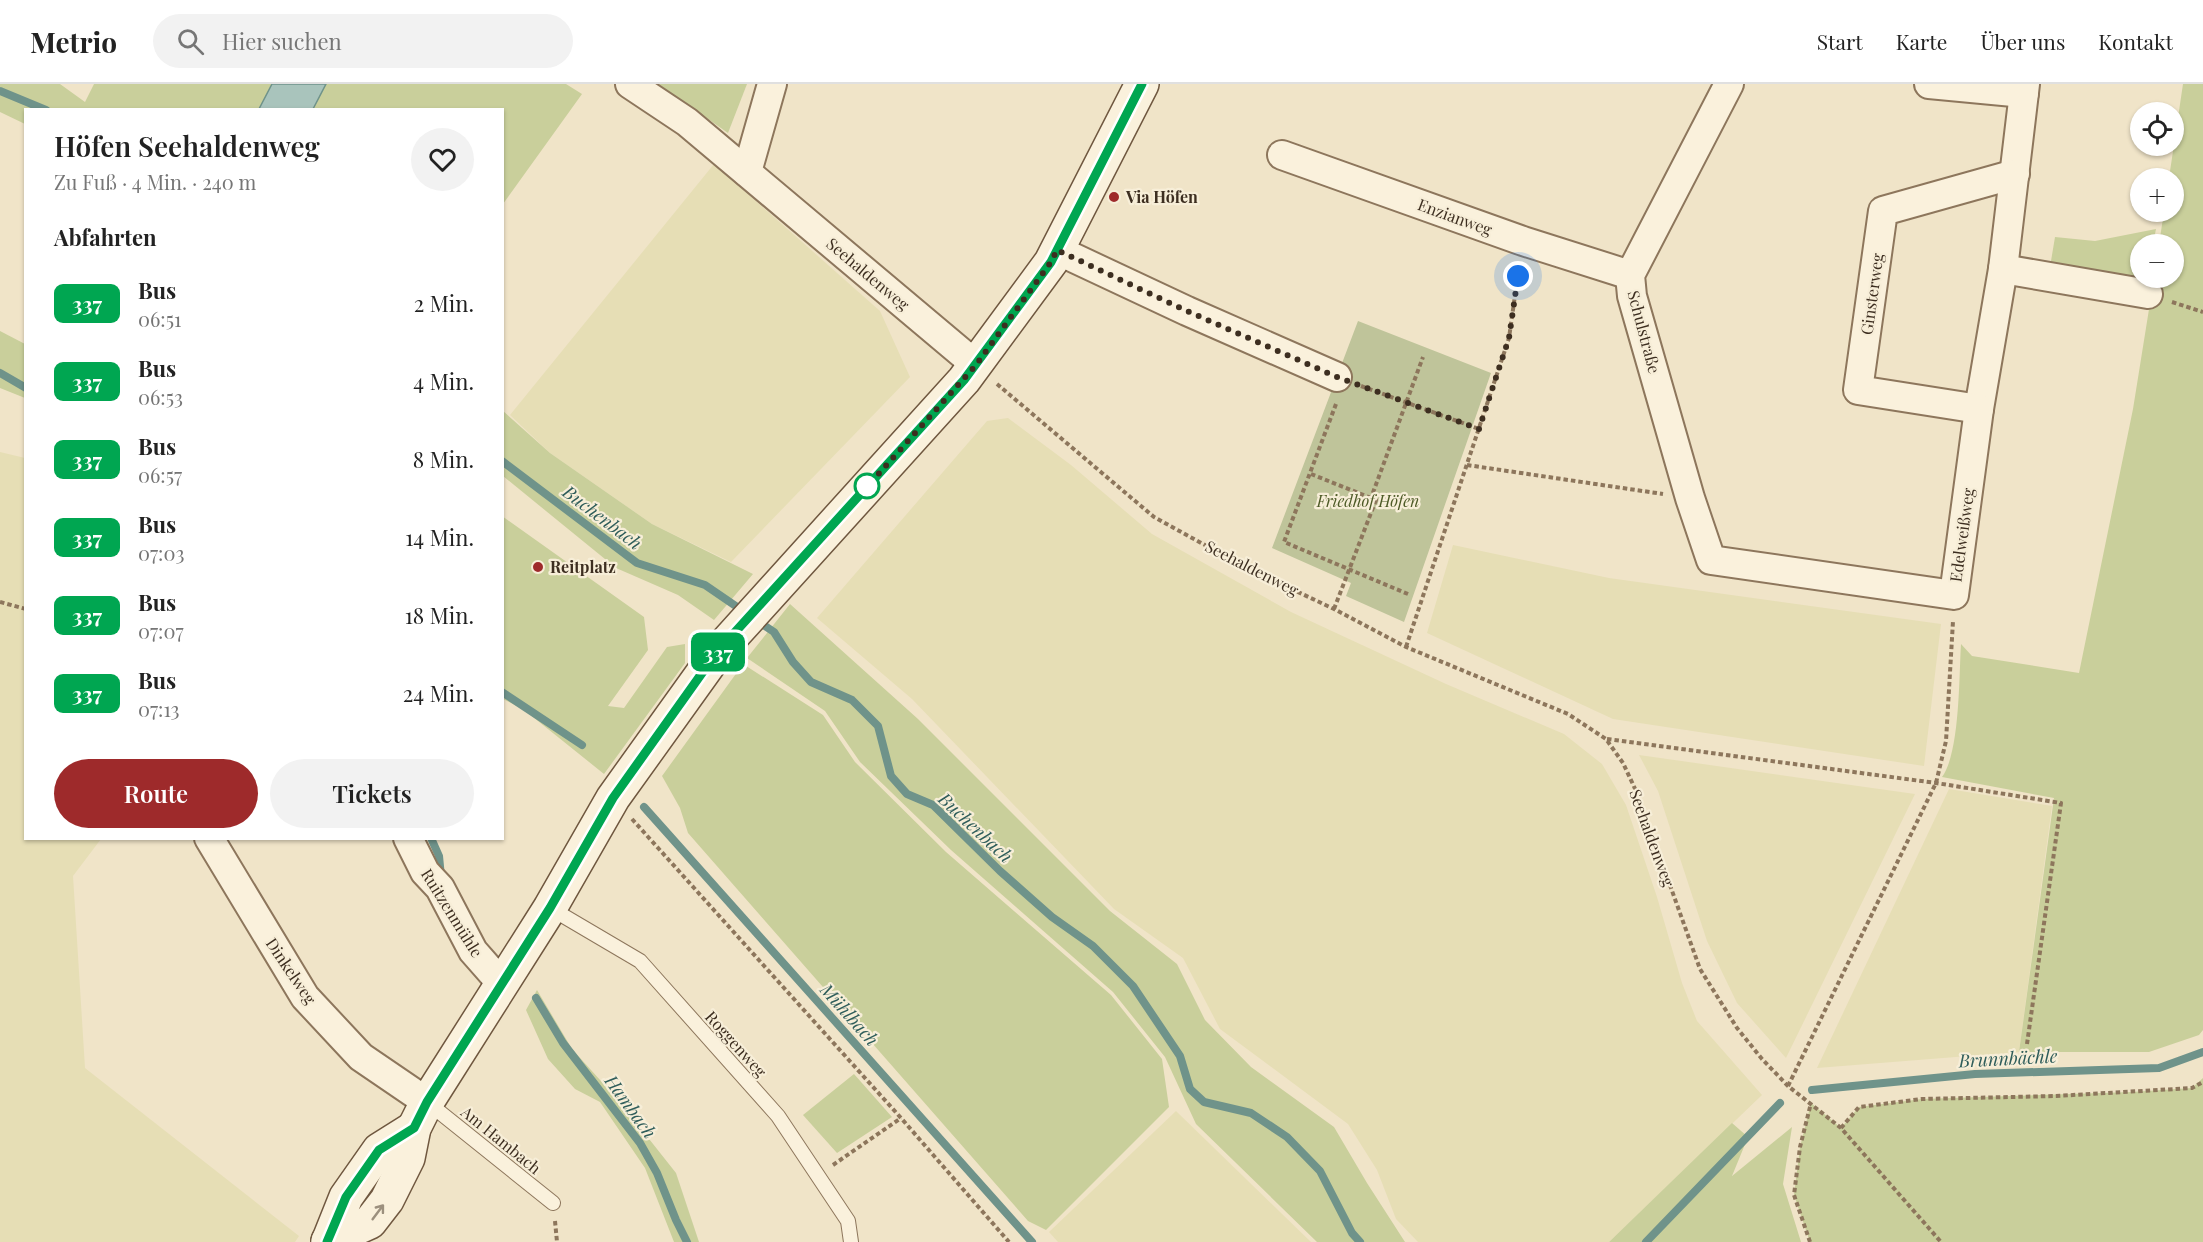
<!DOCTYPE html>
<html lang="de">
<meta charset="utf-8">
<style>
:root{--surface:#fff;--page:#f2f2f2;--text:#222;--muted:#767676;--line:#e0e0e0;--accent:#9e2a2b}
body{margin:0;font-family:"Playfair Display",serif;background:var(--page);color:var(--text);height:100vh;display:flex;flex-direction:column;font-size:22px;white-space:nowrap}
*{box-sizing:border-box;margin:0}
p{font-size:20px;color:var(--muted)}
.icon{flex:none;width:33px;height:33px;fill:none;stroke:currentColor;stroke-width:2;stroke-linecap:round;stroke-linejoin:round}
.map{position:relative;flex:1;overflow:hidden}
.sheet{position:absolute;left:24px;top:24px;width:480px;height:732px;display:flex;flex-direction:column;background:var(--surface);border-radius:0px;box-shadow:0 2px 4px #0004}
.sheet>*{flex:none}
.badge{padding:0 12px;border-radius:9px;font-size:21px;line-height:39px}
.controls{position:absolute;left:2130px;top:18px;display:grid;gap:12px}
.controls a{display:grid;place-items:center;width:54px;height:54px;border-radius:50%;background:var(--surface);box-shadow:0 2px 4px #0004;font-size:30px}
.you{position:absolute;width:30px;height:30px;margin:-15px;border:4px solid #fff;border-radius:50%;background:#1a73e8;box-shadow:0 0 0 9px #1a73e833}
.map>.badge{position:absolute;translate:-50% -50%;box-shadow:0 0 0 3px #fff}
h2{padding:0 30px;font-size:22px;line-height:54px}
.round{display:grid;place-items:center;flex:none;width:63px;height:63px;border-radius:32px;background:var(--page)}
.headline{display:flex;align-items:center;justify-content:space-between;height:102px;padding:0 30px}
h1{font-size:28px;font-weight:600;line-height:45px}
.primary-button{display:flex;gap:12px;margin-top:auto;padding:12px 30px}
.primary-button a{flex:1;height:69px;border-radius:36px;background:var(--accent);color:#fff;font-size:24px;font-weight:600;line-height:69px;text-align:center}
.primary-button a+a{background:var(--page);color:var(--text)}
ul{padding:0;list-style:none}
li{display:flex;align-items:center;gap:18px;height:78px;padding:0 30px}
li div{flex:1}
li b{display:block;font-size:22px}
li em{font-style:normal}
li .badge{min-width:66px;font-weight:700;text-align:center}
header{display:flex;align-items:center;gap:36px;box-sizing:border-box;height:84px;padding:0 30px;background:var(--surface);border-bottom:2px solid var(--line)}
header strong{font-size:28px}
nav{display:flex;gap:33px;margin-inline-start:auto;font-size:21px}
.search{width:420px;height:54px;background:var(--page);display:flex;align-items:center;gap:15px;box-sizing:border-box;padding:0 21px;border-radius:33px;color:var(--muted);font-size:22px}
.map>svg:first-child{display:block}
.farmland{fill:#e6deb5}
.green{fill:#c9cf9b}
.cemetery{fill:#bfc49a}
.water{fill:#a9c4bc;stroke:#6f938a;stroke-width:1.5}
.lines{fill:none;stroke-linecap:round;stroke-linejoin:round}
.stream{stroke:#6f938a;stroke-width:8}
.lane-casing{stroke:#8d765c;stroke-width:16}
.street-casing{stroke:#8d765c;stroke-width:32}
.secondary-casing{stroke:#6f573f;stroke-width:36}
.path{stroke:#8d765c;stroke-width:4;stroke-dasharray:4.5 3;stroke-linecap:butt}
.lane{stroke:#faf1dc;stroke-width:14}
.street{stroke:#faf1dc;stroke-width:28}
.secondary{stroke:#faf1dc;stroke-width:33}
.oneway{stroke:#9c907e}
.line-casing{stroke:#fff;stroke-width:14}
.line{stroke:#00a651;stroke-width:9}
.walk{stroke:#3d2e20;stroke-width:6;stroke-dasharray:0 10.8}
.poi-dot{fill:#9e2a2b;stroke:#f7eed8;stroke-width:2}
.stop-dot{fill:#fff;stroke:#00a651;stroke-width:3}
.labels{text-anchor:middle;stroke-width:4.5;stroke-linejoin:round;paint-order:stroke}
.poi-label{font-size:16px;font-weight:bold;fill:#3d2e20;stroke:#f7eed8;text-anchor:start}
.street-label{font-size:16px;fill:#3d2e20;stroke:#f7eed8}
.park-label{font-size:16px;font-style:italic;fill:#4d5a26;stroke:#f7eed8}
.water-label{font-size:18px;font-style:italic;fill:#2f5d5a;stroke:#f7eed8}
</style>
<header>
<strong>Metrio</strong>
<div class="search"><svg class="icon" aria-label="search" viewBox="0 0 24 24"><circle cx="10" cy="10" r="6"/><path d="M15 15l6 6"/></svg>Hier suchen</div>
<nav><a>Start</a><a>Karte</a><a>Über uns</a><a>Kontakt</a></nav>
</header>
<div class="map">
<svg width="2203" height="1158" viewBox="0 0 2203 1158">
<rect width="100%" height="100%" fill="#f0e4c8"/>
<!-- farmland -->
<g class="farmland">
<path d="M714 80 880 227 910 293 731 478 652 440 550 369 510 331Z"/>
<path d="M1008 334 1071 381 1152 450 1291 528 1446 600 1564 650 1602 680 1626 721 1657 813 1682 899 1697 937 1762 1011 1609 1158H1418L1396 1135 1377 1086 1348 1040 1220 945 1183 874 1114 825 912 615 817 534 987 337Z"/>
<path d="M0 368 25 374 26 754 101 755 73 792 85 984 299 1152 295 1158H0Z"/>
<path d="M1453 461 1609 494 1941 540 1924 682 1613 635 1427 549Z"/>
<path d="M1639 671 1915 710 1786 974 1737 919 1707 857 1658 707Z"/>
<path d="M1949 705 2052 722 2019 968 1817 984Z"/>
<path d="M1176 1027 1311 1158H1058L1049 1148Z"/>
</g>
<!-- green -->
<g class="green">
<path d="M0 0H60L85 18 94 0H566L582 10 503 120 502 26H26L25 40 0 28Z"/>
<path d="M658 0H747L728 49Z"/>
<path d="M2183 0H2203V946L2199 951 2149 968H2019L2054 714 1942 693C1960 669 1959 592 1961 560L1972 572 2079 589 2133 325 2154 194H2174V160H2159L2164 128H2174V94H2169Z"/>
<path d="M2156 145 2153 160H2140V194H2147L2146 199 2050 183 2055 153 2095 157Z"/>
<path d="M0 247 25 260V314L0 304Z"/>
<path d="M502 326 550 369 652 440 753 490 714 536 678 511 616 484 503 392Z"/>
<path d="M502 432 644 533 648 566 608 622 624 624 667 563 685 560V579L604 690 523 625 503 615Z"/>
<path d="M790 520 918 635 1110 827 1177 880 1205 936 1251 983 1334 1043 1367 1099 1405 1158H1317L1196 1040 1165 973 1113 908 951 766 860 678 825 627 747 574Z"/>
<path d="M743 580 823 631 855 678 946 768 1111 911 1162 975 1169 1023 1046 1146 1028 1137 688 749 680 724 662 692Z"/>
<path d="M537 906 572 965 619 1017 676 1089 699 1158H674L645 1084 600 1018 575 1005 548 975 526 926Z"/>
<path d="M854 990 892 1033 837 1069 803 1031Z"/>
<path d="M2203 994V1158H1810L1794 1111 1800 1063 1811 1019 1841 1044 1859 1023 1922 1015 2132 1008 2192 1004Z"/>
<path d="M1732 1039 1748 1053 1732 1092 1792 1043 1783 1100 1801 1158H1609Z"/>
</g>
<!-- cemetery -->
<path class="cemetery" d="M1358 237 1491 289 1404 538 1346 512 1351 499 1272 464Z"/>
<!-- water -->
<path class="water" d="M272 0H326L313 25H259Z"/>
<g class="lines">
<!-- stream -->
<g class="stream">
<path d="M0 7 46 26"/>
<path d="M0 289 26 304"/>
<path d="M502 377 637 479 705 501 743 527"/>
<path d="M756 536 774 548 793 578 811 598 852 616 878 642 891 692 907 710 933 721 1000 787 1052 833 1093 862 1133 902 1180 972 1190 1005 1204 1018 1251 1029 1287 1053 1320 1087 1352 1149 1360 1158"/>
<path d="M502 608 582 661"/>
<path d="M644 723 1032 1158"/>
<path d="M431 754 439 772 441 793"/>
<path d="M536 914 563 959 640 1059 657 1089 676 1136 687 1158"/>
<path d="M1812 1006 1975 990 2159 984 2203 968"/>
<path d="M1646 1158 1780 1019"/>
</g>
<defs>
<g id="lane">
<path d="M550 824 640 877 778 1032 848 1137 851 1158"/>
<path d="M427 1018 553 1119"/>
</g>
<g id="street">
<path d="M630 0 687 38 976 281"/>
<path d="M1729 0 1630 191 1632 212 1690 414 1711 476 1954 511 1979 325 2003 185 2025 0"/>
<path d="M1929 0 2024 9"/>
<path d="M1282 71 1523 157 1630 191"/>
<path d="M747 88 772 0"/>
<path d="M1057 166 1187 227 1337 293"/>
<path d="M2003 185 2148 210"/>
<path d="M1979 325 1858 306 1883 127 2015 90"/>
<path d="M209 754 305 913 361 973 427 1018"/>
<path d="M408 754 425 788 440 804 473 867 502 900"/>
</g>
<g id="secondary">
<path d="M328 1157 370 1138 387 1116 408 1074 414 1044 427 1018 550 824 613 714 717 569 964 296 1051 178 1142 0"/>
<path d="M328 1158 346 1113 379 1066 414 1044"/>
</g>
</defs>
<!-- lane casing -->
<use href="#lane" class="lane-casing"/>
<!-- street casing -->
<use href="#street" class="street-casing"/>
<!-- secondary casing -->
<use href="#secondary" class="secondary-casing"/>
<!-- path -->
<g class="path">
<path d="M2172 218 2203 228"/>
<path d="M997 300 1154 433 1243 482 1334 525 1406 563 1568 630 1606 655 1623 679 1637 709 1700 885 1737 944 1762 975 1788 1002 1841 1044 1941 1158"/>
<path d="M1361 302 1479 345"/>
<path d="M1336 320 1284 458 1408 510"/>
<path d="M1467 381 1663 410"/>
<path d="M1311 390 1371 414"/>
<path d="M0 518 26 525"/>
<path d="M1334 525 1376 416 1371 414 1423 273"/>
<path d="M1406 563 1509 254 1519 183"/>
<path d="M1607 655 1936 699 2061 719 2027 960"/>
<path d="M632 735 901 1034 1009 1158"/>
<path d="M1788 1002 1936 699 1946 657 1953 537"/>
<path d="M1841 1044 1859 1023 1922 1015 2056 1012 2192 1004 2203 998"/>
<path d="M833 1081 901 1034"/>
<path d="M555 1137 557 1158"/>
<path d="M1810 1158 1794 1111 1800 1063 1811 1019"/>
</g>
<!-- lane -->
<use href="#lane" class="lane"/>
<!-- street -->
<use href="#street" class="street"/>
<!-- secondary -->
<use href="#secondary" class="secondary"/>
</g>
<!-- one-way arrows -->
<defs><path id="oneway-shaft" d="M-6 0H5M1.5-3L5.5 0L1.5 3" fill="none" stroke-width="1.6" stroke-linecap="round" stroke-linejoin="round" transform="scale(1.5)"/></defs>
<use class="oneway" href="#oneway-shaft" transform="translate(378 1128) rotate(-53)"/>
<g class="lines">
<defs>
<path id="line" d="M327 1158 346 1113 379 1066 414 1044 427 1018 550 824 613 714 717 568 964 296 1051 178 1142 0"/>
</defs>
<!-- line casing -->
<use href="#line" class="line-casing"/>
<!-- line -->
<use href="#line" class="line"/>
<!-- walk -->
<path class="walk" d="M867 402 866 404 976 281 1051 178 1057 166 1187 227 1337 293 1479 345 1509 254 1518 192"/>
</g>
<!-- markers -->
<g class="poi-dot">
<circle cx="1114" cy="113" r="6"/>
<circle cx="538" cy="483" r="6"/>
</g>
<circle class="stop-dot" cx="867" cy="402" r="12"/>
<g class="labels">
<!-- poi labels -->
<g class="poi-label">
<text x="1126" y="119">Via Höfen</text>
<text x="550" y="489">Reitplatz</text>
</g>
<!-- street labels -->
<g class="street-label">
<text transform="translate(1455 133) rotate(20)" y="6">Enzianweg</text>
<text transform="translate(868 190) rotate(40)" y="6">Seehaldenweg</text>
<text transform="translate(1872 210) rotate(-82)" y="6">Ginsterweg</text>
<text transform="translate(1644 248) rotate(75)" y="6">Schulstraße</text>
<text transform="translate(1962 451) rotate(-82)" y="6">Edelweißweg</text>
<text transform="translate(1252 484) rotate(27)" y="6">Seehaldenweg</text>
<text transform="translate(1652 754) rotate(70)" y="6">Seehaldenweg</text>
<text transform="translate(452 829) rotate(58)" y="6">Ruitzenmühle</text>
<text transform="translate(291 887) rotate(56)" y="6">Dinkelweg</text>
<text transform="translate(736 960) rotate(48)" y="6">Roggenweg</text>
<text transform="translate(501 1056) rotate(39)" y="6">Am Hambach</text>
</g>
<!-- park labels -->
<g class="park-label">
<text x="1368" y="423">Friedhof Höfen</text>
</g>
<!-- water labels -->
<g class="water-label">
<text transform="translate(602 434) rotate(37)" y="6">Buchenbach</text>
<text transform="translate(975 744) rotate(43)" y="6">Buchenbach</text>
<text transform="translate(849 931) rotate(48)" y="6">Mühlbach</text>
<text transform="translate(2008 975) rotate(-3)" y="6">Brunnbächle</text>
<text transform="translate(630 1023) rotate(54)" y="6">Hambach</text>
</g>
</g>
</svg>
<div class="controls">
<a><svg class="icon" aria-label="locate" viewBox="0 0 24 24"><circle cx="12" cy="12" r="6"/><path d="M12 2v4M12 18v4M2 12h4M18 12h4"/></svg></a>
<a>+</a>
<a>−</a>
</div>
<div class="you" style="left:1518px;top:192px"></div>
<b class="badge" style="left:718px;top:568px;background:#00a651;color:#fff">337</b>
<section class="sheet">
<div class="headline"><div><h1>Höfen Seehaldenweg</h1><p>Zu Fuß · 4 Min. · 240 m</p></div><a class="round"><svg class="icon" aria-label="heart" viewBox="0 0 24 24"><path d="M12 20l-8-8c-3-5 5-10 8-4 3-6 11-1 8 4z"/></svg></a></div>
<h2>Abfahrten</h2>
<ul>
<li><span class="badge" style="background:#00a651;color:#fff">337</span><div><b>Bus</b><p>06:51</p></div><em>2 Min.</em></li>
<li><span class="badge" style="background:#00a651;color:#fff">337</span><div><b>Bus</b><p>06:53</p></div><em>4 Min.</em></li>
<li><span class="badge" style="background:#00a651;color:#fff">337</span><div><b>Bus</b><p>06:57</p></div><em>8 Min.</em></li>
<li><span class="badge" style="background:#00a651;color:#fff">337</span><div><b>Bus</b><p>07:03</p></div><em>14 Min.</em></li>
<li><span class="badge" style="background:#00a651;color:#fff">337</span><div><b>Bus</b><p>07:07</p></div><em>18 Min.</em></li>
<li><span class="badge" style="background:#00a651;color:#fff">337</span><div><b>Bus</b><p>07:13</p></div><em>24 Min.</em></li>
</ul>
<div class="primary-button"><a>Route</a><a>Tickets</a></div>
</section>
</div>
